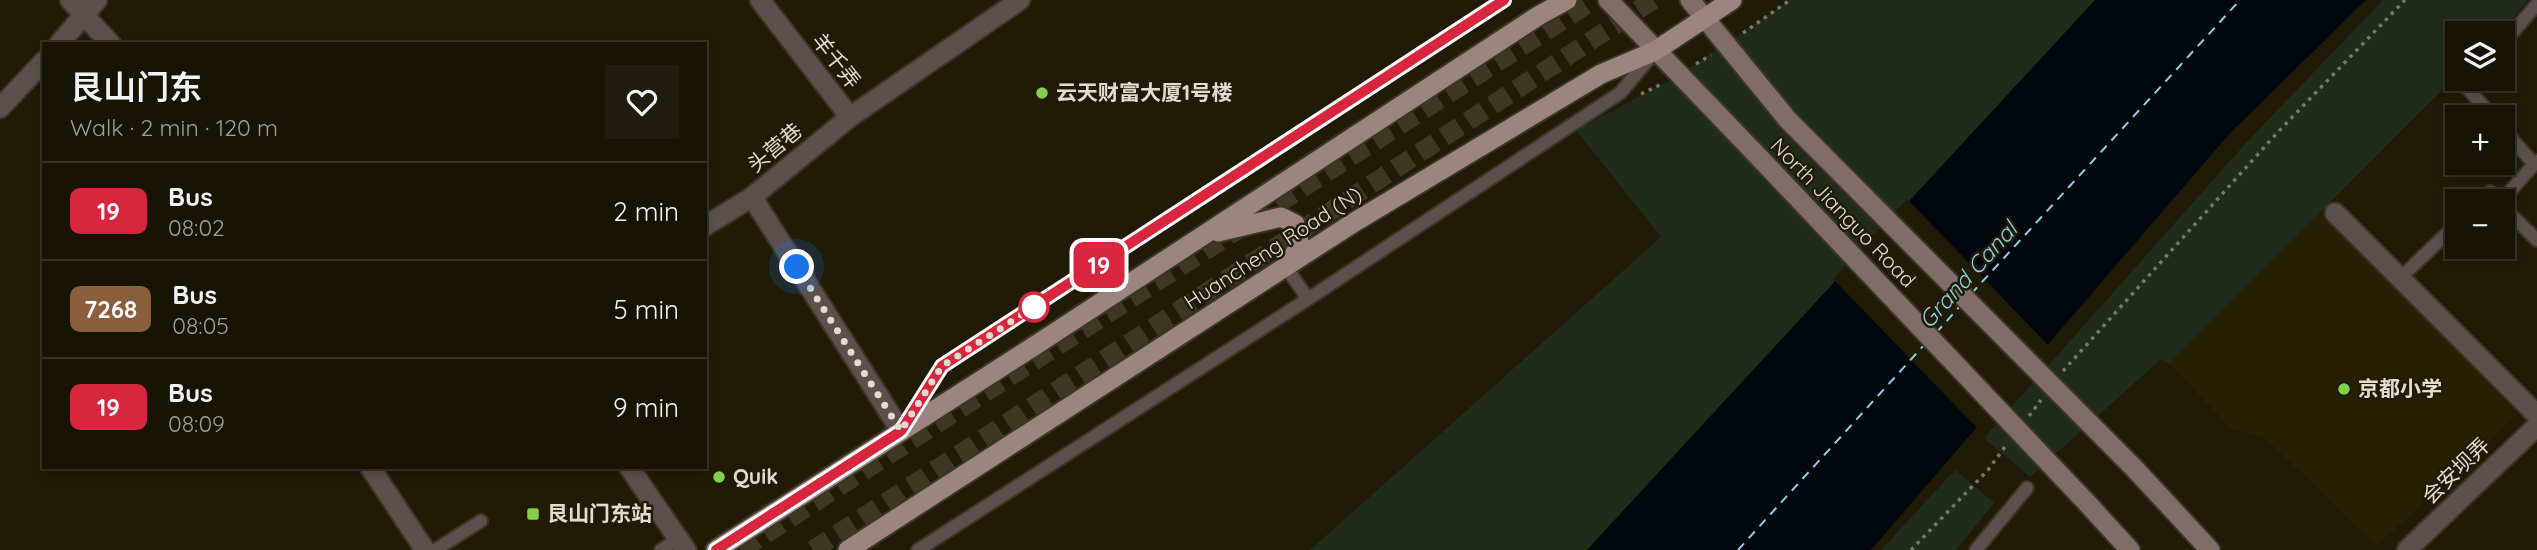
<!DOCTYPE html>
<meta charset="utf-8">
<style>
:root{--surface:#181404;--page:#211d0e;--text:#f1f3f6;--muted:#9f9e9a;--line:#363326}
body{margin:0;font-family:Quicksand,"Noto Sans SC",sans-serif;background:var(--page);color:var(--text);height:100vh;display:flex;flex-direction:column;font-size:26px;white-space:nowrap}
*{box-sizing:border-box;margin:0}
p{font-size:23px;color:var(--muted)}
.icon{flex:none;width:38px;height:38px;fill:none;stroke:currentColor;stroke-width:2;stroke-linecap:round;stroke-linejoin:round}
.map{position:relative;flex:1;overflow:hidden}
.sheet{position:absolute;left:42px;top:42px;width:665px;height:427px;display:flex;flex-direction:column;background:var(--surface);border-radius:0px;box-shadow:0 4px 10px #0003,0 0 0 2px var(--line)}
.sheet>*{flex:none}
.badge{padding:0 14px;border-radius:10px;font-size:24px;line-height:46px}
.controls{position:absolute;left:2445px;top:21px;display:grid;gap:14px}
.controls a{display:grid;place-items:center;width:70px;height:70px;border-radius:0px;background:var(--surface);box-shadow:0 4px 10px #0003,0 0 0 2px var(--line);font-size:35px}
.you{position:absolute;width:35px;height:35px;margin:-18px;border:5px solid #fff;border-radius:50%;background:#1a73e8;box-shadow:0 0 0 10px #1a73e833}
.map>.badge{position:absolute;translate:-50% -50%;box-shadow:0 0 0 4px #fff}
.round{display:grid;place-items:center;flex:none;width:74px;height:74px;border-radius:0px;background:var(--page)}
.headline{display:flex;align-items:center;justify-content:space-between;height:119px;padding:0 28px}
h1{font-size:33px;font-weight:600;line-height:52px}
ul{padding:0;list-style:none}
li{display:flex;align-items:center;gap:21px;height:98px;padding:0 28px;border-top:2px solid var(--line)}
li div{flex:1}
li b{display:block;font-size:26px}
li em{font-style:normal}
li .badge{min-width:77px;font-weight:700;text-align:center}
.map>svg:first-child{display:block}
.built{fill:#272104}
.green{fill:#212b1b}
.water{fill:#00080e}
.pier{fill:#201b06}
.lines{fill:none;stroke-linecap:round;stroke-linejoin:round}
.ferry{stroke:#90cfe5;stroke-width:2;stroke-dasharray:9 7;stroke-linecap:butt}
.trunk-tunnel{stroke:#3d3824;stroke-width:19;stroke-dasharray:19 10;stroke-linecap:butt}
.service-casing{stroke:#3b3622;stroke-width:16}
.minor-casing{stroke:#3b3622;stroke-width:23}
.secondary-casing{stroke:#3b3622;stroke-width:23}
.primary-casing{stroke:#3b3622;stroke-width:23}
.path{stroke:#7a7665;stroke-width:3.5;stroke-dasharray:3.5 5;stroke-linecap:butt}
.service{stroke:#5b504e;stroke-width:12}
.minor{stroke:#5b504e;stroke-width:19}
.secondary{stroke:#806d6b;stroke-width:19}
.primary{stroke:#9c8481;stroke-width:19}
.secondary-bridge-casing{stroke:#3b3622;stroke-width:23;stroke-linecap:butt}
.secondary-bridge{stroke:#806d6b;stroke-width:19}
.line-casing{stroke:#fff;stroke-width:16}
.line{stroke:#d7263d;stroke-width:10}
.walk{stroke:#e0ddd0;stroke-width:7;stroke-dasharray:0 12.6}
.poi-dot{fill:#83d04e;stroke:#201b06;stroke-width:2.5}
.stop-dot{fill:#fff;stroke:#d7263d;stroke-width:3.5}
.labels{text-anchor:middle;stroke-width:5;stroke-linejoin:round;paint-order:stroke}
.street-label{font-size:21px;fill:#e0ddd0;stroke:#201b06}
.poi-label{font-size:21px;font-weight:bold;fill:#e0ddd0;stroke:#201b06;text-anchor:start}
.water-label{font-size:23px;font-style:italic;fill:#90cfe5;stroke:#201b06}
</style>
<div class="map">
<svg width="2537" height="550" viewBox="0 0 2537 550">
<rect width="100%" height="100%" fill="#201b06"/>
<!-- built -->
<path class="built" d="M2321 212 2518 414 2377 546 2264 437 2232 429 2169 364Z"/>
<!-- green -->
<g class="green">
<path d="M1790 0H2095L1587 550H1310L1661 237 1576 130 1678 76Z"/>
<path d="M2383 0H2528L2500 33H2457V75L2169 364 2161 359 2030 477 1984 438 2244 145Z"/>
<path d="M1955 470 1994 503 1956 550H1881Z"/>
</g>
<!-- water -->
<path class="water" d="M2095 0H2366L2230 133 1871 550H1587Z"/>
<!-- pier -->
<path class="pier" d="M1907 199 2051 348 1980 431 1833 279Z"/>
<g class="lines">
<!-- ferry -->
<g class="ferry">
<path d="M1971 294 2240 0"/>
<path d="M1936 333 1960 306"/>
<path d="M1738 550 1925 344"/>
</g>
<!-- trunk-tunnel -->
<g class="trunk-tunnel">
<path d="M741 550 1594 0"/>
<path d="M813 550 1653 0"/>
</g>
<defs>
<g id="service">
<path d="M2502 45 2537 4"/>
<path d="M2464 79 2461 81 2493 117"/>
<path d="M2502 128 2534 164"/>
<path d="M2481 201 2490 192 2498 201"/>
<path d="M2502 206 2537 240"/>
<path d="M2503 206 2512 189 2537 161"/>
<path d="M1286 267 1308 299"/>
<path d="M2400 278 2457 224"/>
<path d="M904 426 942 366 1504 0"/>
<path d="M435 550 481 521"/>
<path d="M661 550 678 539"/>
<path d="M918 550 1308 299 1620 93 1653 54"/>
<path d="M1976 550 2027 488"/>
</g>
<g id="minor">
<path d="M70 0 111 44"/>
<path d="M760 0 850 117"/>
<path d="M59 44 97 0"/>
<path d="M0 108 44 61"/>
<path d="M2335 213 2537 415"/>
<path d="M705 226 752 197"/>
<path d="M901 431 752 197 850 117 1020 0"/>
<path d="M370 467 425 550"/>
<path d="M629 467 686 550"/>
<path d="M2407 550 2537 426"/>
</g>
<g id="secondary">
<path d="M1608 0 1755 153"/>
<path d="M1690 0 1788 120"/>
<path d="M2135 469 2210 550"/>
<path d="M2087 503 2130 550"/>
</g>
<g id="primary">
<path d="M1218 232 1281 217 1295 224 1300 246 1288 263"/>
<path d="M716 550 1039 343 1538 16 1567 0"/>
<path d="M848 550 1353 223 1601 74 1655 51 1732 0"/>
</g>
</defs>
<!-- service casing -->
<use href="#service" class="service-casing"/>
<!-- minor casing -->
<use href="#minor" class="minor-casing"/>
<!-- secondary casing -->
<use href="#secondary" class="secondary-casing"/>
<!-- primary casing -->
<use href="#primary" class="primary-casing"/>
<!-- path -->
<g class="path">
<path d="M1743 33 1790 0"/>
<path d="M1696 64 1711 55"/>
<path d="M1641 94 1662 84"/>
<path d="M2063 371 2277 133 2405 0"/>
<path d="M2029 416 2041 400"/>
<path d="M1911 550 1988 470 2007 444"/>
</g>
<!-- service -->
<use href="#service" class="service"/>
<!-- minor -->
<use href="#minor" class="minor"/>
<!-- secondary -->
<use href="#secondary" class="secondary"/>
<!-- primary -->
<use href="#primary" class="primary"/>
<defs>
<g id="secondary-bridge">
<path d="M1788 120 2135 469"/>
<path d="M1755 153 2087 503"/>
</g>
</defs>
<!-- secondary-bridge casing -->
<use href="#secondary-bridge" class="secondary-bridge-casing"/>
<!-- secondary-bridge -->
<use href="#secondary-bridge" class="secondary-bridge"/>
</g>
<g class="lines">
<defs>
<path id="line" d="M716 550 901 431 942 366 1504 0"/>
</defs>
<!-- line casing -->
<use href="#line" class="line-casing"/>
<!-- line -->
<use href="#line" class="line"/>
<!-- walk -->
<path class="walk" d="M797 267 901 431 942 366 1034 307"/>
</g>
<!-- markers -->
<g class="poi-dot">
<circle cx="1042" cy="93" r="7"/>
<circle cx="2344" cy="389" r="7"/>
<circle cx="719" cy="477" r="7"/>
<rect x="526" y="507" width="14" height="14" rx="3.5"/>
</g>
<circle class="stop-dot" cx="1034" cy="307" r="14"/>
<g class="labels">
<!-- street labels -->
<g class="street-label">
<text transform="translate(836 61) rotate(52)" y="7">羊千弄</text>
<text transform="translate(775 148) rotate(-40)" y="7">头营巷</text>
<text transform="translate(1843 213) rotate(46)" y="7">North Jianguo Road</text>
<text transform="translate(1273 248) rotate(-33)" y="7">Huancheng Road (N)</text>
<text transform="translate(2456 471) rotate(-44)" y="7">会安坝弄</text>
</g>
<!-- poi labels -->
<g class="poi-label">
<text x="1056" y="100">云天财富大厦1号楼</text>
<text x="2358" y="396">京都小学</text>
<text x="733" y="484">Quik</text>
<text x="547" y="521">艮山门东站</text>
</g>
<!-- water labels -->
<g class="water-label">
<text transform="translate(1968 275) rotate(-48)" y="8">Grand Canal</text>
</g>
</g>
</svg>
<div class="controls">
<a><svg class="icon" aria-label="layers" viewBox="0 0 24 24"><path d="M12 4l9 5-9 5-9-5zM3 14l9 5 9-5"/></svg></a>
<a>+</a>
<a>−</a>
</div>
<div class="you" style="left:797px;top:267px"></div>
<b class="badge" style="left:1099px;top:265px;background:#d7263d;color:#fff">19</b>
<section class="sheet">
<div class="headline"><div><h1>艮山门东</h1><p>Walk · 2 min · 120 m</p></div><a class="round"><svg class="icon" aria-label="heart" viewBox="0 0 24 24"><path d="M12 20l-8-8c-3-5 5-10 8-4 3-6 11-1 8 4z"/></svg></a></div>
<ul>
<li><span class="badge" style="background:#d7263d;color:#fff">19</span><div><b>Bus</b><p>08:02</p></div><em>2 min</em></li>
<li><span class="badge" style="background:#8b5e3c;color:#fff">7268</span><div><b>Bus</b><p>08:05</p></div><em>5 min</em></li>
<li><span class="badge" style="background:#d7263d;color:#fff">19</span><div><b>Bus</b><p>08:09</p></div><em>9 min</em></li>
</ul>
</section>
</div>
